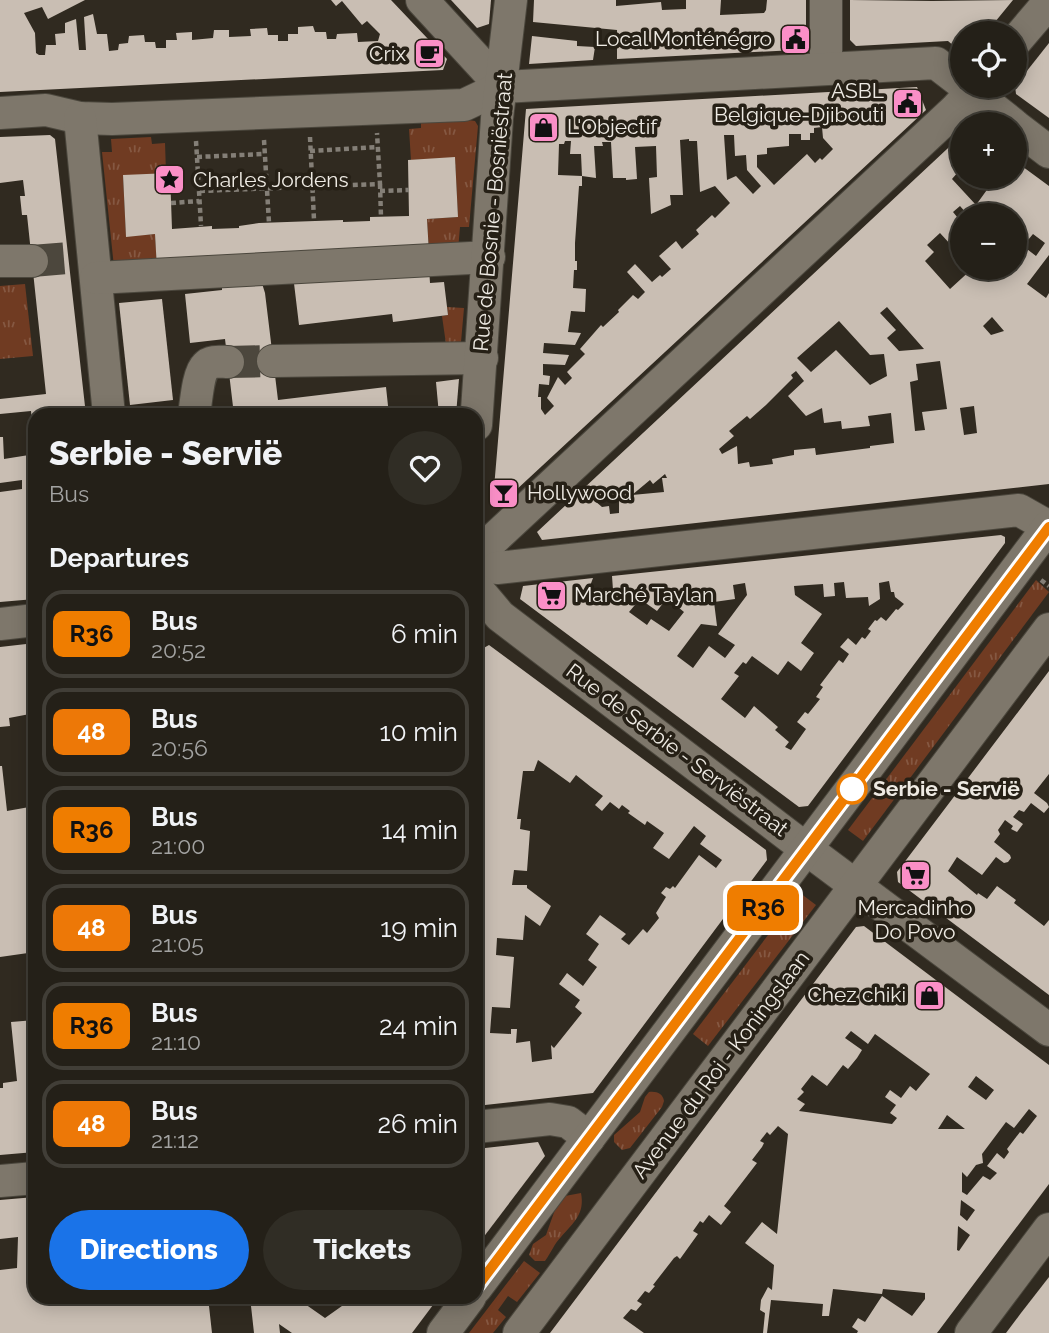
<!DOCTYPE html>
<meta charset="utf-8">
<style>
:root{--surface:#242018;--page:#302d25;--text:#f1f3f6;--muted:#a3a3a2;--line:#413e37;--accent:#1a73e8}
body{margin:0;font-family:Raleway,sans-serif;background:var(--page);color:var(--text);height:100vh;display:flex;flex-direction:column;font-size:26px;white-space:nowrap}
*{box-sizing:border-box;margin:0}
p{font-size:23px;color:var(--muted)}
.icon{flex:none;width:38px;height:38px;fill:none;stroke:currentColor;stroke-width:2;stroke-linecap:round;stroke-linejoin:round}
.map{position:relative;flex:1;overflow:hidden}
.drawer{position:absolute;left:28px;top:408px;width:455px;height:896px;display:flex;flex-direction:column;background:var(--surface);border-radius:21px;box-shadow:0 4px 18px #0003,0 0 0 2px var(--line)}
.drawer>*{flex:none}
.badge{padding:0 14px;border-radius:10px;font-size:24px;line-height:46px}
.tools{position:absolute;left:950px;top:21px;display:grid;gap:14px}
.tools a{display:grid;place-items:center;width:77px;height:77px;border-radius:50%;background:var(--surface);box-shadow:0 4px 18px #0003,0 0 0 2px var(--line);font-size:35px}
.map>.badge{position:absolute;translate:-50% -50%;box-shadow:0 0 0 4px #fff}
h2{padding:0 21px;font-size:26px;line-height:63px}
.round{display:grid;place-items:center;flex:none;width:74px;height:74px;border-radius:37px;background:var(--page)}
.headline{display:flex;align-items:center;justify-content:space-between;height:119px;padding:0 21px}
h1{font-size:33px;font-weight:800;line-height:52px}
.action{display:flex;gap:14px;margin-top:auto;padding:14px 21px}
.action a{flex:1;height:80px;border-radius:42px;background:var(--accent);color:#fff;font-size:28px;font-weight:800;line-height:80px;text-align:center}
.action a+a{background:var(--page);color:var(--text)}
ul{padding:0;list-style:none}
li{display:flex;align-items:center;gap:21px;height:88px;margin:0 14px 10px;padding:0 7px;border:4px solid var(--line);border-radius:21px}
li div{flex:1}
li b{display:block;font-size:26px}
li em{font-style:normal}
li .badge{min-width:77px;font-weight:700;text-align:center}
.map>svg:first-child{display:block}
.grass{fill:url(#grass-tufts)}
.building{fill:#c9beb3;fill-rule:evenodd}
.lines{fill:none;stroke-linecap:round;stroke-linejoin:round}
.minor-tunnel{stroke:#4c473d;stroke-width:32;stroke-dasharray:32 16;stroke-linecap:butt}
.minor-casing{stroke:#4b473d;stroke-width:34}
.path{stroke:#847f77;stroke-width:4.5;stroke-dasharray:5 3.5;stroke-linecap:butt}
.minor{stroke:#7e776b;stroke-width:32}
.line-casing{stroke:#fff;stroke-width:16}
.line{stroke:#ef7d00;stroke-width:10}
.stop-dot{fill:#fff;stroke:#ef7d00;stroke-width:3.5}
.labels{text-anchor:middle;stroke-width:7;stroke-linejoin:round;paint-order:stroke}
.poi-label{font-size:21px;fill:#eeeae3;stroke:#262016;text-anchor:end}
.street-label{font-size:21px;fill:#eeeae3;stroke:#262016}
.stop-label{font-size:21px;font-weight:bold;fill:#eeeae3;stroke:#262016;text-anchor:start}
</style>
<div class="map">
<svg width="1049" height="1333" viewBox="0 0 1049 1333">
<defs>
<pattern id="grass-tufts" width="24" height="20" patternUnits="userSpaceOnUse" patternTransform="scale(1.75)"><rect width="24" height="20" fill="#703b22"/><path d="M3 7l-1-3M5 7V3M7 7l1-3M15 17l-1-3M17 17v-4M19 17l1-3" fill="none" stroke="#855842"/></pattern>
</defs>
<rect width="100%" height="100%" fill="#302a20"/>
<!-- grass -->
<g class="grass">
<path d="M468 120 475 121 478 126 469 227H460L458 250 429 251 427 219 458 217 455 158 411 160 409 129 421 128V123Z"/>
<path d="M151 137 152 144 165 143 166 173 123 176 126 236 155 234 157 266 114 267 102 152H112L111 139Z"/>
<path d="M25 284 33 356 0 359V286Z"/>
<path d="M447 307 464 308 461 342 446 344 442 316 448 315Z"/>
<path d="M1036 580 1049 592 863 841 848 830Z"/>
<path d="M800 893 816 905 708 1046 693 1034Z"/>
<path d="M649 1092C657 1091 663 1094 664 1101L662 1107 630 1148 622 1150 614 1142V1135L640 1112 645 1097Z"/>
<path d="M581 1193C585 1214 574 1222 561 1237 554 1244 551 1253 545 1261H535L529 1255 533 1244 546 1235 557 1204 565 1196Z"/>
<path d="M524 1261 540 1273 517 1302 508 1296 498 1310 506 1317 493 1333H469Z"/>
</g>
<!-- building -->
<g class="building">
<path d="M0 0H85L48 19 42 7 24 13 35 33 36 53 39 55H45L46 45H56L55 34 65 33V23L76 19 79 50H86L84 17 93 14 97 34H107L109 51 118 50 119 44 128 43 129 36 144 35 145 42H155L156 48H166V40H177L176 33 192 32V40L213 38 214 30H229V37L251 36 250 29 267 28 268 35H278V41H288V34H298V27L313 26 315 32H326L327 39H336L337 34 357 33 358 42 378 41 380 34 367 21 362 25 342 1 336 6 331 0H391L447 59 443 70 0 92Z"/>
<path d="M451 0H491L489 24 477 28Z"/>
<path d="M534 0H616V6L661 2 662 10 686 9V0H721L720 15 764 13 766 10 767 0H806V39L795 50 617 59V30L533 22Z"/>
<path d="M850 0 933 1 1013 0 986 33H962V53L948 41 856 46 850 40Z"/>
<path d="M532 36 577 41V46L595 47 593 60 529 64Z"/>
<path d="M1049 43V118L1016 94 1015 86Z"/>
<path d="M917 87 926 110 501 504 493 500 526 109ZM822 127 823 138 833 149 822 160 820 158 815 163 807 154 774 185 757 167V155L767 154V148L789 146V134H801V140H810V133H814V128ZM724 135H734L735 156 746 155 747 170 761 186 753 194 736 176 727 180ZM689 139V141H697L700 192 715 186 730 203 715 218 712 215 696 230 699 234 682 249 676 241 659 256 671 269 662 277 660 275 652 282 635 264 627 272 645 292 638 299 633 295 618 310 619 312 603 327 601 325 580 349 585 354 567 372 572 378 565 385 558 377 547 398 554 406 545 415 541 409V397H538L539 384 549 385 550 376 543 375V364L565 365 569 355 543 353 544 343 575 345 581 333 568 332 571 311 585 312 586 289 573 288 574 270H577V261H575V243L579 186H582V176L596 178 594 146H603L602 142H611L613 178H626V180L637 179 635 147 656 146 657 177 649 178 651 214 671 205 670 195H683L680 140ZM565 141H571L570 154H581L582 176 558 175 559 144H564Z"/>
<path d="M50 135 55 139 86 415H35V432H33L31 411 0 414V399L46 394 27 215H22L20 196H25L23 180 0 183V137Z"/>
<path d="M962 135V177H969L965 180 958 172 952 179 976 205 989 187 974 177H1015V161L1049 186V255L1027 284 1046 298 1049 293V484L542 540 537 532ZM960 206 968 215 973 209 982 215H1015L1017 223 1015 236 1017 238 1015 240V268H973L950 289 925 261 934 252 927 245 940 233 962 257V223L953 212ZM1033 234 1045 243 1036 256 1023 246ZM887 307 924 349 899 351 887 338 896 330 880 313ZM992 317 1004 331 991 335 983 326ZM839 321 870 355 884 354 887 376 870 385 836 350 811 372 797 358ZM940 361 947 409 922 412 925 430 915 431 910 382 918 380 916 364ZM796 371 804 381 788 396 806 416 822 408 824 423 841 421 842 429 870 426 868 416 891 413 894 443 870 446V448L816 455 815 448 794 450V455L772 459 773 464 750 467 749 462 738 464 737 446 722 454 719 449 734 436 729 431 747 416 750 419 766 405 793 378 791 375ZM974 406 977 433 964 435 960 408ZM665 474 667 478H662L664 492 632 495 650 480 653 484ZM609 491 619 500V513L610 514 609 506 602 507 595 501Z"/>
<path d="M455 157 458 217 427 219 429 253 157 269 155 234 126 237 123 175 170 173 172 229 212 226V229L239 228V226L259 223 343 220V222L370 221V217L409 216 408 160Z"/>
<path d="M429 268 430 283 444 282 448 315 393 322 392 314 299 325 293 275Z"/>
<path d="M260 277 265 293 278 400 386 387 389 415H234L225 339 190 343 185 294 222 290V279Z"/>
<path d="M162 299 173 400 130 405 119 303Z"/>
<path d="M459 379 456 415H439L436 382Z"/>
<path d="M30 433H35V599L0 602V492L22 489V480L0 483V437H3L4 459 29 455 27 443 31 442Z"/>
<path d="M1001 535 1005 537V543L808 806 799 807 520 599 523 586 593 578 590 586 608 599 613 590 612 576ZM889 581 891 592H894L895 597 904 604 898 610 896 609 886 621 881 617 877 621 875 620 868 629 871 631 865 639 862 637 856 645 848 638 840 647 849 654 843 663 839 660 820 685 823 687 816 697 820 699 808 714 805 712 797 722 806 729 791 750 785 747 789 742 775 730 778 727 754 706 745 718 721 699 739 676 734 673 743 662 746 664 752 656 778 675 788 661 801 671 814 653 801 643 822 614 795 595 794 586 823 584 824 597 835 596 834 583 844 582 846 598 868 597 869 606 880 599 879 583ZM745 583 747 595 718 634 735 645 725 658 709 646 693 668 677 656 701 624 717 626 714 602 735 599 733 585ZM667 598 684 612 669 631 651 619 647 625 629 612 640 599 657 611Z"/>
<path d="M35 643V713L9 718 10 726 0 727V647Z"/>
<path d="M489 645 766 850 767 860 593 1093 476 1106V702L480 650ZM538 760 570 783 576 775 591 787 603 796 595 805 602 811 610 802 619 809 622 805 630 811 628 813 645 825 647 821 664 833 653 848 669 859 694 826 706 836 700 844 722 860 716 868 699 855 675 888 673 886 670 889 666 887 661 893 666 897 656 913 659 918 647 933 643 929 629 945 621 939 626 934 600 915 586 934 599 944 588 960 597 967 583 986 567 973 559 984 580 1000 575 1007 582 1013 554 1048 551 1045 552 1059 532 1062 530 1041 516 1043 517 1029H511V1034L490 1033 492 1007 510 1008 514 957 496 955 497 938 523 940 525 915 540 926 551 906 527 888V885H512L514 870 527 871 530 831 520 829 521 819H517L523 771H534Z"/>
<path d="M1049 671V774L1034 793 1047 803 1049 807 1044 813 1031 803 1024 812 1019 810 1013 817 1023 824 1017 832 1011 829 1013 826 1005 820 998 830 1000 834 994 842 1010 855 1011 858 1008 862 1004 863 996 857 982 875 957 857 948 871 977 895 978 893 987 899 997 886 1016 900 1014 903 1044 926 1049 920V995L898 882 897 872Z"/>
<path d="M0 766H2L7 811 35 806V952L0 957Z"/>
<path d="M864 926 1049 1065V1184L937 1333H857L858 1331 852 1327 858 1318 865 1322 882 1296 912 1316 925 1299V1293L883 1289 882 1294 833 1289 829 1316H822L823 1304 771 1300 767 1333H763L765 1313 760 1310 761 1300 768 1287 772 1290 774 1265 745 1243 762 1222 777 1234 788 1134 778 1126 770 1135 767 1132 760 1141 764 1143 762 1147 752 1160 757 1163 724 1206 731 1212 721 1225 709 1215 703 1223 700 1221 693 1231 698 1234 680 1259 677 1256 674 1258 653 1285 655 1286 649 1293 645 1291 637 1301 642 1304 636 1311 631 1309 623 1318 644 1333H550L856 927ZM851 1031 868 1044 875 1034 930 1074 916 1091 910 1086 901 1098 890 1090 885 1097 896 1105 890 1113 897 1118 892 1124 799 1111 805 1104 797 1099 804 1092 801 1089 812 1075 827 1086 843 1065 848 1069 857 1058 862 1050 845 1038ZM976 1076 994 1090 986 1100 968 1087ZM1029 1109 1037 1116 1023 1134 1020 1132 1007 1149 1009 1152 1004 1159 997 1153 987 1166 997 1173 990 1180 983 1176 967 1195 962 1192V1172L967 1177 976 1165 983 1163 982 1154 1006 1122 1014 1128ZM947 1115 965 1129H938ZM961 1200 975 1210 967 1221 960 1215ZM958 1226 970 1235 959 1251 957 1250Z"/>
<path d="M35 1020V1152L0 1155V1088H3V1083L17 1081 11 1022Z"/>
<path d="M538 1142 545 1156 476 1247V1149Z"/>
<path d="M35 1197V1297H208L212 1333H0V1270L17 1268 18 1237 0 1239V1200Z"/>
<path d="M1049 1277V1333H1006L1021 1313Z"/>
<path d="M250 1297H295L325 1318 349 1301 353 1304 359 1297H439L412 1333H292L279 1324 280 1333H254Z"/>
</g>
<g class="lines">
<!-- minor-tunnel -->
<g class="minor-tunnel">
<path d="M32 261 68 258"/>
<path d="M228 362 273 361"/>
</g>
<defs>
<g id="minor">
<path d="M422 0 502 87"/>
<path d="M1015 42 1049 2"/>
<path d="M826 69V0"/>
<path d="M965 86 1013 124"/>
<path d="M0 113 46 110 80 118 112 119 464 105 502 87 936 63 962 83"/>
<path d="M80 118 109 415"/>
<path d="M1015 126 1049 152"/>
<path d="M0 261H32"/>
<path d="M96 278 489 257"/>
<path d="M273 361 482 358"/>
<path d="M194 415C196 403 198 373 206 366 211 360 221 362 228 362"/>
<path d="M476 425 497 118 511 0"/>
<path d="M483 549 955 110 977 86"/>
<path d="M497 568 1019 510 1049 527"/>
<path d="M479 591 500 616 789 836 1049 1030"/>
<path d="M0 624 35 620"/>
<path d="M476 1127 550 1119 568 1122 589 1138"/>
<path d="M0 1181 35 1178"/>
<path d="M476 1288 1049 526"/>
<path d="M443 1333 470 1297"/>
<path d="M519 1333 1049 629"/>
<path d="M971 1333 1049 1229"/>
</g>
</defs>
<!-- minor casing -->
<use href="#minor" class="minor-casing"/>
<!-- path -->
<g class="path">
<path d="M310 137 314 220"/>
<path d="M264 140 269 223"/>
<path d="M196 141 199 191 380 184 377 133"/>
<path d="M310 151 377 147"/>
<path d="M197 157 264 154"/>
<path d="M380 184 381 217"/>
<path d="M199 191 201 226"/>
<path d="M380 191 409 190"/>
<path d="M171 203 199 201"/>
<path d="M1041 580 1049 586"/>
</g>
<!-- minor -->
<use href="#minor" class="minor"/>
</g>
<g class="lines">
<defs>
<path id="line" d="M476 1288 1049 527"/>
</defs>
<!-- line casing -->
<use href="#line" class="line-casing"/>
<!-- line -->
<use href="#line" class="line"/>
</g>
<!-- icons -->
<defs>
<symbol id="civic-square" viewBox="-11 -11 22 22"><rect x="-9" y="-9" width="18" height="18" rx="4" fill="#fa8fc7" stroke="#262016"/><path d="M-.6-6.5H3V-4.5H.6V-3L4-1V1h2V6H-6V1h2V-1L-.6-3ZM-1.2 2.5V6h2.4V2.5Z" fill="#111"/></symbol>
<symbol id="cafe-square" viewBox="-11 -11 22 22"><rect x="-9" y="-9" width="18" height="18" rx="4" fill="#fa8fc7" stroke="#262016"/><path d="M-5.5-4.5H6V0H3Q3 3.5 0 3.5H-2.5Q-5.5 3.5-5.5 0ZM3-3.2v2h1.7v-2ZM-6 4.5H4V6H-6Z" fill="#111"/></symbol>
<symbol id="shop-square" viewBox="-11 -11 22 22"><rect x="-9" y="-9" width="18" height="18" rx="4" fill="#fa8fc7" stroke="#262016"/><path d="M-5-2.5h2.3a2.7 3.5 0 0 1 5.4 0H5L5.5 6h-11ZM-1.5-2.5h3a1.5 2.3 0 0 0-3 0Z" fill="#111"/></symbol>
<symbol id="sight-square" viewBox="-11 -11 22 22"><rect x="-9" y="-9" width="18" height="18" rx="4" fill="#fa8fc7" stroke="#262016"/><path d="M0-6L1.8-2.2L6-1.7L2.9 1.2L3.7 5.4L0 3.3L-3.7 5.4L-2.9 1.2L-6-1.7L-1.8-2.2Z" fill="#111"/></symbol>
<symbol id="bar-square" viewBox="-11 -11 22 22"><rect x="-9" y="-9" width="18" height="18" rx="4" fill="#fa8fc7" stroke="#262016"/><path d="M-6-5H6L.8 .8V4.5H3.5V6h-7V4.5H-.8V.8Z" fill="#111"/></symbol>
<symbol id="supermarket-square" viewBox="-11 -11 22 22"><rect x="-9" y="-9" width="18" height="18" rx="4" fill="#fa8fc7" stroke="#262016"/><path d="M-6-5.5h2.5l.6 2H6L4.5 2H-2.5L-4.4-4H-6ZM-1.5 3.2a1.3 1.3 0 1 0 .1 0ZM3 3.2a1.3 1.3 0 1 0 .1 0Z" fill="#111"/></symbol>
</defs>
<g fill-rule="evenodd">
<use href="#civic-square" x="778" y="22" width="35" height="35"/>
<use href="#cafe-square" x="412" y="36" width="35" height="35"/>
<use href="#civic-square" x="890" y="86" width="35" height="35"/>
<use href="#shop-square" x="526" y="110" width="35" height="35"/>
<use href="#sight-square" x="152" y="162" width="35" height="35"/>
<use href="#bar-square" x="486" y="476" width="35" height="35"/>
<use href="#supermarket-square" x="534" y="578" width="35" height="35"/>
<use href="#supermarket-square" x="898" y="858" width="35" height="35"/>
<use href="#shop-square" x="912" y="978" width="35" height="35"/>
</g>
<!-- markers -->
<circle class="stop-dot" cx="852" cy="789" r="14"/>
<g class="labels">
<!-- poi labels -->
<g class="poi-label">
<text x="772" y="46">Local Monténégro</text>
<text x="406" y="61">Crix</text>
<text x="884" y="98">ASBL<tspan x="884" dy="24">Belgique-Djibouti</tspan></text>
<text x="567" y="134" text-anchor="start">L'Objectif</text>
<text x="193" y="187" text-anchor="start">Charles Jordens</text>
<text x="527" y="500" text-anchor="start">Hollywood</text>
<text x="574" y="602" text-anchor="start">Marché Taylan</text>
<text x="915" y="915" text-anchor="middle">Mercadinho<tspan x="915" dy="24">Do Povo</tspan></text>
<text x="906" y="1002">Chez chiki</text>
</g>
<!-- street labels -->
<g class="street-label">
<text transform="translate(493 212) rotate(-85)" y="7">Rue de Bosnie - Bosniëstraat</text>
<text transform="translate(677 750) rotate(37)" y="7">Rue de Serbie - Serviëstraat</text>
<text transform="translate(721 1065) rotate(-53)" y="7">Avenue du Roi - Koningslaan</text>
</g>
<!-- stop labels -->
<g class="stop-label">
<text x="873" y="796">Serbie - Servië</text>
</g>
</g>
</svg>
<div class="tools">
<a><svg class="icon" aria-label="locate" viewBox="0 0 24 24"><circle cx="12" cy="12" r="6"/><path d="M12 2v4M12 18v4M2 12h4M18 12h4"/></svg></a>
<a>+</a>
<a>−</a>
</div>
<b class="badge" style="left:763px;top:908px;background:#ef7d00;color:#111">R36</b>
<section class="drawer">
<div class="headline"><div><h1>Serbie - Servië</h1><p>Bus</p></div><a class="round"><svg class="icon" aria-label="heart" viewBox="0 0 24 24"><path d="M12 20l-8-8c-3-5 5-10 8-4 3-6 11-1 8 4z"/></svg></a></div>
<h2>Departures</h2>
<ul>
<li><span class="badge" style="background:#ef7d00;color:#111">R36</span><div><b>Bus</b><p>20:52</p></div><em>6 min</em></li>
<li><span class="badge" style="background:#ed7807;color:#fff">48</span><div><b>Bus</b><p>20:56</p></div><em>10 min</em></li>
<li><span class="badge" style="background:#ef7d00;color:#111">R36</span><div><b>Bus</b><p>21:00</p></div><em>14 min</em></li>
<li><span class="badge" style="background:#ed7807;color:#fff">48</span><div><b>Bus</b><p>21:05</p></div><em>19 min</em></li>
<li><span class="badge" style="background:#ef7d00;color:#111">R36</span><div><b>Bus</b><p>21:10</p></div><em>24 min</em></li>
<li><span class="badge" style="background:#ed7807;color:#fff">48</span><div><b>Bus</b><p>21:12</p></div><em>26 min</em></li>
</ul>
<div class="action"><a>Directions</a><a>Tickets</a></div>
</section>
</div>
